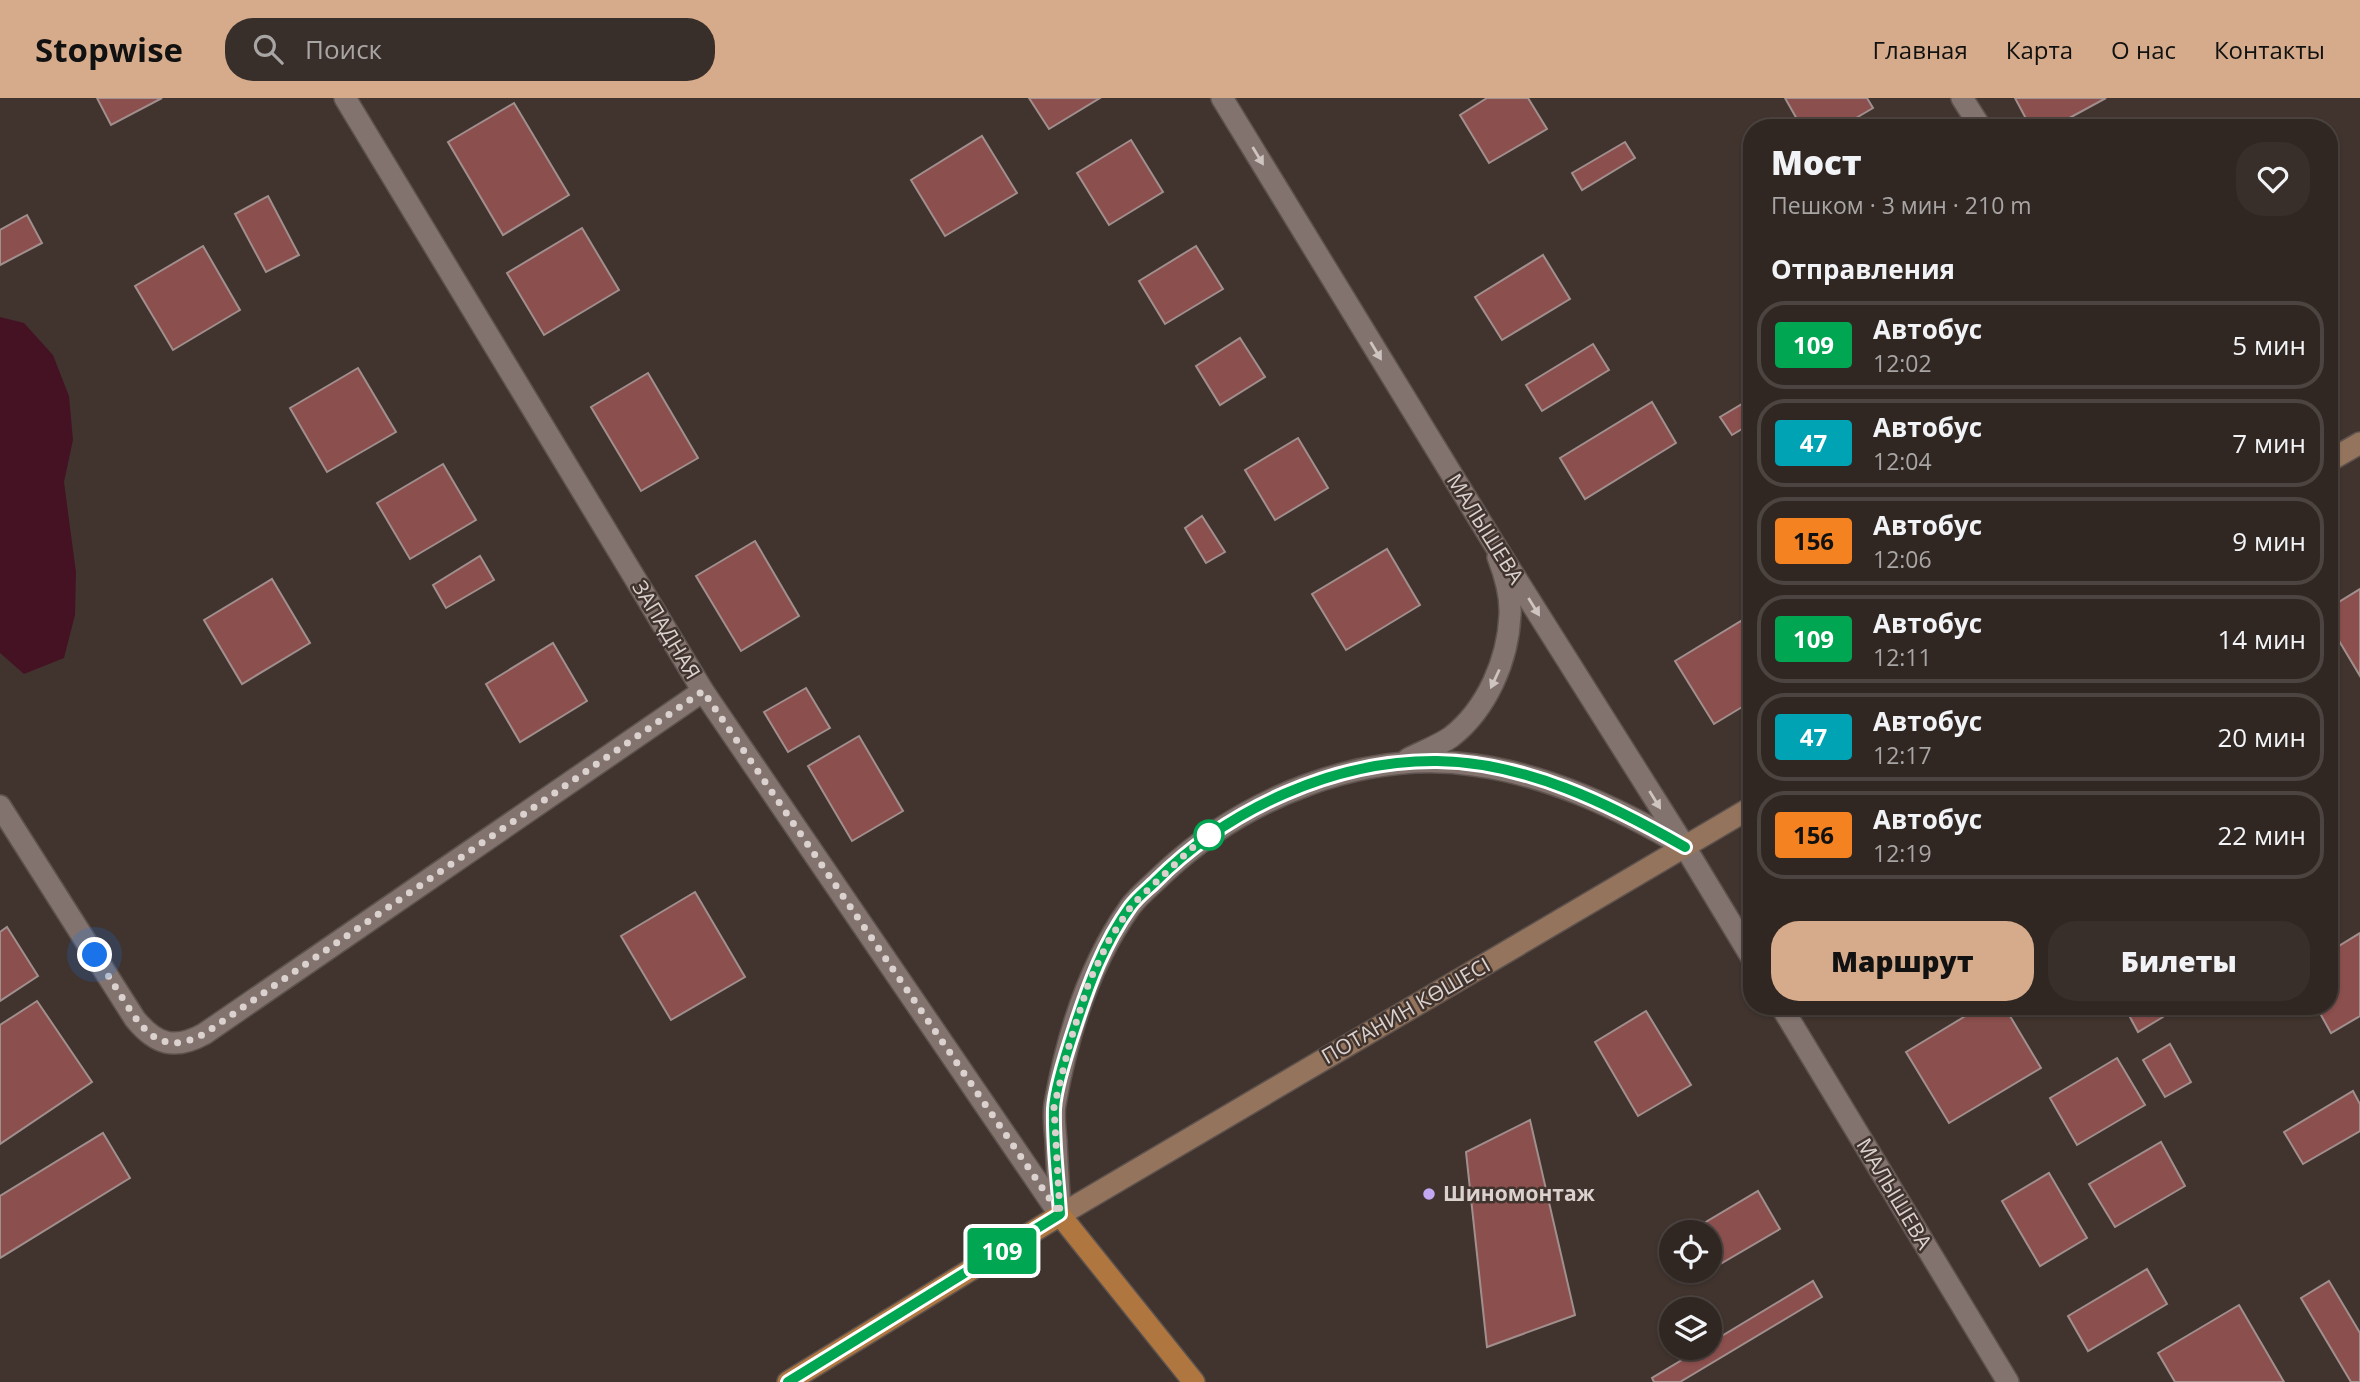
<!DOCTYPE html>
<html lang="ru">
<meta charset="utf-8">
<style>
:root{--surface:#312722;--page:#392f2a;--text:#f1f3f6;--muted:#a8a5a5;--line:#4c4440;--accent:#d6ab8b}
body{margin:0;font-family:"Open Sans",sans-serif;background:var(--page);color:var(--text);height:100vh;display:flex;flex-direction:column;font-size:26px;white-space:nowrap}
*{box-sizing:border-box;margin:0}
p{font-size:23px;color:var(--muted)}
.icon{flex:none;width:38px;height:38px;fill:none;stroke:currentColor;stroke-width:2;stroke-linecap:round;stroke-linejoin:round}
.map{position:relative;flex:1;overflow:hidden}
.panel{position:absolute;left:1743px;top:21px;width:595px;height:896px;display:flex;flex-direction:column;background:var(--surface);border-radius:28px;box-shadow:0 2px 5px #0004,0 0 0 2px var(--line)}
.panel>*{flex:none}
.badge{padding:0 14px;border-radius:5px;font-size:24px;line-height:46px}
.buttons{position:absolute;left:1659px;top:1122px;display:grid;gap:14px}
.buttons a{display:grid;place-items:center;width:63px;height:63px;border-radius:50%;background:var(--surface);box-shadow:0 2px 5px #0004,0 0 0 2px var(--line);font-size:35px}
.you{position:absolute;width:35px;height:35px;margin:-18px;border:5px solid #fff;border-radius:50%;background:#1a73e8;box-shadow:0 0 0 10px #1a73e833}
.map>.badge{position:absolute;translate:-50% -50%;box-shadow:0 0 0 4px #fff}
h2{padding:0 28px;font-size:26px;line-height:63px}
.round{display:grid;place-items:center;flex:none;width:74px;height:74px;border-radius:28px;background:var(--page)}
.overview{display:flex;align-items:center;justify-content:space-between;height:119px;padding:0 28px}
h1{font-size:33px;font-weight:800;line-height:52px}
.primary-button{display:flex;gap:14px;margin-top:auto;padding:14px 28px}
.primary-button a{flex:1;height:80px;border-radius:28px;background:var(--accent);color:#111;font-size:28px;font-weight:800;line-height:80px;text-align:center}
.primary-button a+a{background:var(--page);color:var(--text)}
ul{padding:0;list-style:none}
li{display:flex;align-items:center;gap:21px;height:88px;margin:0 14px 10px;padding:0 14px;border:4px solid var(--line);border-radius:28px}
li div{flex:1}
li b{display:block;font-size:26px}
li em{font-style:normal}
li .badge{min-width:77px;font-weight:700;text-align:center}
header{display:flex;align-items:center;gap:42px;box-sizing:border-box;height:98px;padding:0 35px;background:var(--accent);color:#111}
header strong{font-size:33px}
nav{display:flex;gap:38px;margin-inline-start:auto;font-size:24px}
.search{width:490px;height:63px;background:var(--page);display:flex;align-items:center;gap:18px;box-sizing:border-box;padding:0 24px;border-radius:28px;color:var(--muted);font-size:26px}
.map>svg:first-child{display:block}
.water{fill:#451224}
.building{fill:#8b4f4d;stroke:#a18f8e;stroke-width:2}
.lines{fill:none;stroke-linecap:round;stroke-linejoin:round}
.service-casing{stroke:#5d524e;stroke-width:24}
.minor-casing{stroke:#5d524e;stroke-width:24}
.secondary-casing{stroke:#5d524e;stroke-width:24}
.trunk-casing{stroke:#5d524e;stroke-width:24}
.service{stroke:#83736e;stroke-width:21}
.minor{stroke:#83736e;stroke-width:21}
.secondary{stroke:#94745c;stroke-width:21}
.trunk{stroke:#af763f;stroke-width:21}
.oneway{fill:#cec4c0}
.line-casing{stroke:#fff;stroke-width:16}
.line{stroke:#00a651;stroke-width:10}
.walk{stroke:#dbd2cf;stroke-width:7;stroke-dasharray:0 12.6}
.stop-dot{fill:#fff;stroke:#00a651;stroke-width:3.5}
.poi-dot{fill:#c3a7f2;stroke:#41342e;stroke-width:2.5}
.labels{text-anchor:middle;stroke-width:5;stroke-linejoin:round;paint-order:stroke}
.street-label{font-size:21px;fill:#dbd2cf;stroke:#41342e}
.poi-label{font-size:21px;font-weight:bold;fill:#dbd2cf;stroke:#41342e;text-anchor:start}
</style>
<header>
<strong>Stopwise</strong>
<div class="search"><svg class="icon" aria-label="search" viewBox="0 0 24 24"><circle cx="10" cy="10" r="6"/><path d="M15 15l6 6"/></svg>Поиск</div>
<nav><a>Главная</a><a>Карта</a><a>О нас</a><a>Контакты</a></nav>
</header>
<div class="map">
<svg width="2360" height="1284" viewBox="0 0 2360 1284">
<rect width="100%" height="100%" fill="#41342e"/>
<!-- water -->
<path class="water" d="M0 219 24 225 53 257 69 298 73 342 64 384 76 474 75 517 64 560 24 576 0 555Z"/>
<!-- building -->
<g class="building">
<path d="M97 0H162L111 27Z"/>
<path d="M1029 0H1100L1049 31Z"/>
<path d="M1487 0H1528L1547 31 1489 65 1460 17Z"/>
<path d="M1785 0H1867L1873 10 1839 30H1802Z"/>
<path d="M2015 0H2106L2051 30H2031Z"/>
<path d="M514 5 569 97 503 137 448 44Z"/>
<path d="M982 38 1017 95 945 138 911 82Z"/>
<path d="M1131 42 1163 94 1109 127 1077 75Z"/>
<path d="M1625 44 1635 60 1582 92 1572 75Z"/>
<path d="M268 98 299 157 266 174 235 116Z"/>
<path d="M27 117 42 145 0 167V132Z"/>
<path d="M582 130 619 192 544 237 507 175Z"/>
<path d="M203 148 240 212 173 252 135 188Z"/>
<path d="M1196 148 1223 191 1165 226 1139 183Z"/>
<path d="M1543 157 1570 201 1502 242 1475 199Z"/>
<path d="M1240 240 1265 279 1220 307 1196 268Z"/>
<path d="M1593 246 1609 272 1542 313 1526 287Z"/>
<path d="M358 270 396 334 327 374 290 310Z"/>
<path d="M648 275 698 360 641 393 591 309Z"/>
<path d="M1752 300V325L1732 337 1720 319Z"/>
<path d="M1652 304 1676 345 1585 401 1560 360Z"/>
<path d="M1298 340 1328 390 1275 422 1245 372Z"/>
<path d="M443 366 476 422 410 461 377 405Z"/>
<path d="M1202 418 1225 454 1206 465 1185 430Z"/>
<path d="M755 443 799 518 741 553 696 478Z"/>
<path d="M1387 451 1420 507 1346 552 1312 496Z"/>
<path d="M480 458 494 482 446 510 433 487Z"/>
<path d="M272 481 310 545 242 586 204 522Z"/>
<path d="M2360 491V578L2329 526V510Z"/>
<path d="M1741 523 1752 542V603L1714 626 1675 563Z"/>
<path d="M553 545 587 603 520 644 486 586Z"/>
<path d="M806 590 830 630 788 654 764 614Z"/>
<path d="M859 638 903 713 852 743 808 668Z"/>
<path d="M695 794 745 879 671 922 621 838Z"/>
<path d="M7 829 38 878 0 903V834Z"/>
<path d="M2360 835V918L2331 935 2316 908H2329V854Z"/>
<path d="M37 903 92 984 0 1046V927Z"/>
<path d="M1982 908H2004L2041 970 1949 1025 1906 954Z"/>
<path d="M2124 908H2157L2163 919 2138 934Z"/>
<path d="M1646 913 1691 987 1638 1018 1595 944Z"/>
<path d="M2170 946 2191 984 2165 999 2143 962Z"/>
<path d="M2117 960 2145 1007 2077 1047 2050 1000Z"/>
<path d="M2353 993 2360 1006V1033L2303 1066 2284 1034Z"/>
<path d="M1530 1022 1575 1217 1487 1249 1466 1054Z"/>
<path d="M103 1035 130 1080 0 1160V1098Z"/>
<path d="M2161 1044 2185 1088 2115 1129 2089 1086Z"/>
<path d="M2049 1075 2087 1140 2040 1168 2002 1103Z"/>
<path d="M1758 1093 1780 1131 1710 1172V1134H1689Z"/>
<path d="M2147 1171 2167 1206 2088 1253 2068 1218Z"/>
<path d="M1685 1172H1709L1691 1183Z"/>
<path d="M1813 1183 1822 1199 1680 1284H1654L1652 1280 1702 1250H1710V1245Z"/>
<path d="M2329 1183 2360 1235V1284H2351L2301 1200Z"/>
<path d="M2239 1207 2284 1284H2175L2158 1255Z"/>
</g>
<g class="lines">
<defs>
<g id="service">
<path d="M1962 0 1981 30"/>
<path d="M1408 661C1421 654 1438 648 1451 639 1487 611 1508 562 1510 517 1511 497 1505 477 1498 459"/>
<path d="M0 708 135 921C156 947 175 952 204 936L703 593"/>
<path d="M1060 1117C1059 1092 1057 1067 1056 1042 1055 1031 1053 1017 1055 1006 1067 938 1090 865 1130 809 1139 797 1153 786 1164 775 1244 700 1363 651 1474 667 1549 677 1620 711 1685 749"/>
</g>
<g id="minor">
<path d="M345 0 703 593 1060 1117"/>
<path d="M1222 0 1493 444 1685 749 1752 860"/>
<path d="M1781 908 2008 1284"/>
</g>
<g id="secondary">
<path d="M2329 363 2360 345"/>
<path d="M1060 1117 1752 709"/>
</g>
<path id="trunk" d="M788 1284 1060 1117 1194 1284"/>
</defs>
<!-- service casing -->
<use href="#service" class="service-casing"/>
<!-- minor casing -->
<use href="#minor" class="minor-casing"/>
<!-- secondary casing -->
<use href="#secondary" class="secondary-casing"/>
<!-- trunk casing -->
<use href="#trunk" class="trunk-casing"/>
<!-- service -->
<use href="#service" class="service"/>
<!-- minor -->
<use href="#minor" class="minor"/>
<!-- secondary -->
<use href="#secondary" class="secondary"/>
<!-- trunk -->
<use href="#trunk" class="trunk"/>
</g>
<!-- one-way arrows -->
<defs><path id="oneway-solid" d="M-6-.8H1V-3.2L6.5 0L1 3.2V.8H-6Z" transform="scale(1.75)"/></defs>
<g class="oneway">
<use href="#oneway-solid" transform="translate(1258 58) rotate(59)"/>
<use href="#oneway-solid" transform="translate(1376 253) rotate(59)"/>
<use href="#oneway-solid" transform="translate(1534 509) rotate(58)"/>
<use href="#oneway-solid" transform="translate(1495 581) rotate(115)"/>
<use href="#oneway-solid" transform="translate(1655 702) rotate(58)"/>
</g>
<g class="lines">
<defs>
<path id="line" d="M788 1284 1060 1116C1058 1082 1053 1046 1054 1011 1055 989 1068 950 1075 929 1089 886 1104 845 1130 809 1137 799 1148 791 1156 783 1228 711 1334 662 1437 663 1525 664 1610 706 1685 749"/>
</defs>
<!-- line casing -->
<use href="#line" class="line-casing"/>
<!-- line -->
<use href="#line" class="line"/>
<!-- walk -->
<path class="walk" d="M95 857C105 873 115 888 125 904 146 938 164 957 204 936L703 593 1060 1116 1054 1009 1070 944 1089 884 1109 842 1132 807 1192 750 1209 737"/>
</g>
<!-- markers -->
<circle class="stop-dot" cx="1209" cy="737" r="14"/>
<circle class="poi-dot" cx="1429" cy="1096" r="7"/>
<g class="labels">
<!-- street labels -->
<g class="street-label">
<text transform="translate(1485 431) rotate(58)" y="7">МАЛЫШЕВА</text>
<text transform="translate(666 532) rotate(59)" y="7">ЗАПАДНАЯ</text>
<text transform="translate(1406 913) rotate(-30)" y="7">ПОТАНИН КӨШЕСІ</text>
<text transform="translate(1894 1096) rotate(59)" y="7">МАЛЫШЕВА</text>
</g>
<!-- poi labels -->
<g class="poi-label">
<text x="1443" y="1103">Шиномонтаж</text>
</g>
</g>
</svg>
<div class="buttons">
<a><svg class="icon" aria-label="locate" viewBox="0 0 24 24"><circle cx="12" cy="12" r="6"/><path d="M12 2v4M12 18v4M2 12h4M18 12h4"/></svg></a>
<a><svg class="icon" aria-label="layers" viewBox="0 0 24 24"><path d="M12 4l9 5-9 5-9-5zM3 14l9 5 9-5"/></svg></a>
</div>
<div class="you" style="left:95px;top:857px"></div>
<b class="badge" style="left:1002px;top:1153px;background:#00a651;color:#fff">109</b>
<section class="panel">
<div class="overview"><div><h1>Мост</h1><p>Пешком · 3 мин · 210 m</p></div><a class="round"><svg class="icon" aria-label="heart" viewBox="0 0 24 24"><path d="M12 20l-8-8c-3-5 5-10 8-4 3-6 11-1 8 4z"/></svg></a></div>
<h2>Отправления</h2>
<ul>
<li><span class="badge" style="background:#00a651;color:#fff">109</span><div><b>Автобус</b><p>12:02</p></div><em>5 мин</em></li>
<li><span class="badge" style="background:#00a3b4;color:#fff">47</span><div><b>Автобус</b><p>12:04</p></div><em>7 мин</em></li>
<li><span class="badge" style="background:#f58220;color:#111">156</span><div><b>Автобус</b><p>12:06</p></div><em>9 мин</em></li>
<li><span class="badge" style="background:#00a651;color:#fff">109</span><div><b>Автобус</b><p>12:11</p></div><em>14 мин</em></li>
<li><span class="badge" style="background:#00a3b4;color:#fff">47</span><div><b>Автобус</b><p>12:17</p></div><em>20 мин</em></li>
<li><span class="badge" style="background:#f58220;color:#111">156</span><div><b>Автобус</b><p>12:19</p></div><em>22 мин</em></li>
</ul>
<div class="primary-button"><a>Маршрут</a><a>Билеты</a></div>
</section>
</div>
